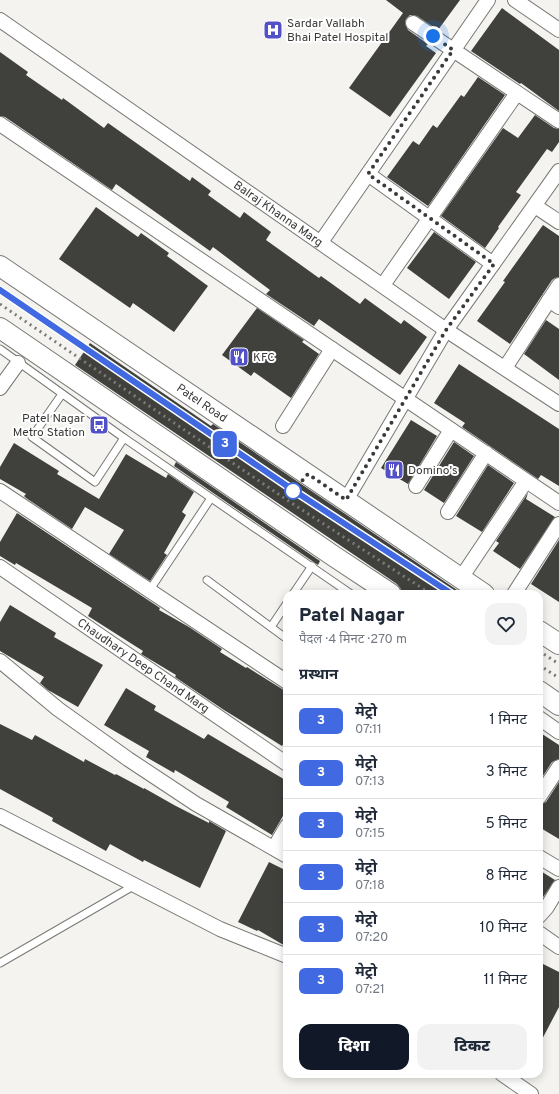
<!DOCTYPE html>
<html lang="hi">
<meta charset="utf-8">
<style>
:root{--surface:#fff;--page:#f2f2f3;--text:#1f2937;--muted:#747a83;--line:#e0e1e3;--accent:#111827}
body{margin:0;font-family:Overpass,"Noto Sans Devanagari",sans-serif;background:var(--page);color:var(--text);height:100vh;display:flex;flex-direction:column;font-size:15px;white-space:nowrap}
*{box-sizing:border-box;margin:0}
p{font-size:13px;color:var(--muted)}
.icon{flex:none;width:22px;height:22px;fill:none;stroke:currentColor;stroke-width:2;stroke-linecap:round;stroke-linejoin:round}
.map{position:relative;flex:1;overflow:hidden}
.sheet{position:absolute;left:283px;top:590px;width:260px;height:488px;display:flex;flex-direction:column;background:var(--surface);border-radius:12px;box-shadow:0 2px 10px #0003}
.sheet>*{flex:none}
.badge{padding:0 8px;border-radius:6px;font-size:14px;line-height:26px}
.you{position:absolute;width:20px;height:20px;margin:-10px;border:3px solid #fff;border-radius:50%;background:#1a73e8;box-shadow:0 0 0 6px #1a73e833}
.map>.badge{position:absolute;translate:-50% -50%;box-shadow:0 0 0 2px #fff}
h2{padding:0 16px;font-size:15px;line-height:36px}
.round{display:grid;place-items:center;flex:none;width:42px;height:42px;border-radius:12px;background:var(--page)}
.overview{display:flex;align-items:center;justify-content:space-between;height:68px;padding:0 16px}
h1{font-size:19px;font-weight:800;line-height:30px}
.primary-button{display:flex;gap:8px;margin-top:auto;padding:8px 16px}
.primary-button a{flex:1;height:46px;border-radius:12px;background:var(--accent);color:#fff;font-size:16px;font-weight:800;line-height:46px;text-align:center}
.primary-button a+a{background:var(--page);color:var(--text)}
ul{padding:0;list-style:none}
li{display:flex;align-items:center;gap:12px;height:52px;padding:0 16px;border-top:1px solid var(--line)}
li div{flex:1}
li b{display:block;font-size:15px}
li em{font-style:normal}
li .badge{min-width:44px;font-weight:700;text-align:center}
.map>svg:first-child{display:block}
.building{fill:#40403d}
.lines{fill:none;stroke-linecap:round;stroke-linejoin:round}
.lane-casing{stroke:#787874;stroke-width:9}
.street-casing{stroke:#787874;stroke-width:16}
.secondary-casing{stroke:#787874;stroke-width:22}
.lane{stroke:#fff;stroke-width:7}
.street{stroke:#fff;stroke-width:14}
.secondary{stroke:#fff;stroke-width:20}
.rail{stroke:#7c7b79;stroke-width:3;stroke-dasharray:2 4;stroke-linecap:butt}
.line-casing{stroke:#fff;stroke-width:9}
.line{stroke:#4169e1;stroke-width:6}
.walk{stroke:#3a3a38;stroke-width:4;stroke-dasharray:0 7.2}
.stop-dot{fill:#fff;stroke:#4169e1;stroke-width:2}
.labels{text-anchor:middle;stroke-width:4;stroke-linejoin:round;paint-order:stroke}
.poi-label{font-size:12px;fill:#3a3a38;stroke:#fff;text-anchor:start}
.street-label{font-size:12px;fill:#3a3a38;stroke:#fff}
</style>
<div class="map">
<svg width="559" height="1094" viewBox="0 0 559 1094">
<rect width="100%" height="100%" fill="#f4f3ef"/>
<!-- building -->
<g class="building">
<path d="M386 0H460L438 30 417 16 410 15 406 19 405 23 408 30 428 44 426 46 436 53 390 117 349 88 403 13Z"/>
<path d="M502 8 559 50V111L521 83 520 84 471 51Z"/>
<path d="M0 52 28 72 26 75 62 100 63 98 104 128 108 123 190 181 192 177 211 191 208 195 240 218 244 212 271 232 266 240 319 278 321 276 360 304 365 298 401 324 404 320 427 337 400 375 319 319 314 326 266 294 270 290 213 247 210 251 116 184 112 190 5 117 0 116Z"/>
<path d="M478 77 505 95 428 206 387 177 413 141 419 145 433 125 437 128 461 95 464 97Z"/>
<path d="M535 115 554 128 559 129V142L552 152 547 149 516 192 521 195 498 227 499 228 485 248 441 216 503 128 518 138Z"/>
<path d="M96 207 138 237 141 233 169 253 167 256 208 286 174 332 133 303 130 308 59 259Z"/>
<path d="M543 225 559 236V277L555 278 552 280 510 344 477 321 505 282 503 281Z"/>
<path d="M434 232 476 262 449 299 407 268Z"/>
<path d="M257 308 304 340 302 342 319 354 291 398 254 372 251 376 222 355Z"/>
<path d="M546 320 559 329V380L524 354Z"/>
<path d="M90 343 211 426 213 424 463 594H402L401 589 397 584 75 365Z"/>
<path d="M459 364 559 429V486L541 475 538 479 462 427 465 423 434 403Z"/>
<path d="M411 420 437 436 408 484 381 468Z"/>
<path d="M454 442 474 456 444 503 424 490Z"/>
<path d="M14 443 59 471 57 474 99 499 126 454 166 478 168 474 194 492 182 512 186 515 164 553 167 555 150 581 109 554 124 530 85 507 72 529 26 498 24 496 26 494 0 479V467Z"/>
<path d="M176 462 320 561 318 565 174 466Z"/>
<path d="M488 465 514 483 482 532 456 516Z"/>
<path d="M528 493 526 499 555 517 520 569 493 551 499 543 496 541Z"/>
<path d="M17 513 160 608 159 610 189 627 222 649 220 652 246 668 247 667 282 689 287 691V739L282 746 224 710 175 677 176 675 141 654 143 651 88 616 92 608 16 563 15 565 0 556V542Z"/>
<path d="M559 540V602L531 584Z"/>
<path d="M10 605 56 633 54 637 103 665 78 707 48 690 40 683 44 677 0 651V622Z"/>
<path d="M126 688 156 706 154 710 204 739 208 734 287 781V809L272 835 226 807 229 802 175 770 174 773 146 757 149 751 104 725Z"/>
<path d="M0 724 32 740 35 735 84 762 85 759 115 775 116 774 144 789V788L174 805 209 823V821L226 831 200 888 144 860 143 862 110 844 106 851 52 821 53 818 0 789Z"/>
<path d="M539 732 559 745V759L552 762 539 782Z"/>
<path d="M559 782V839L539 827V805L546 802Z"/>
<path d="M269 862 287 871V947L258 930 257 931 238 922Z"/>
<path d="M539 870 555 880 539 903Z"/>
<path d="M539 962 559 972V1007L539 1045Z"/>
</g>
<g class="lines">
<defs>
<g id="lane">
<path d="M0 349 124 438"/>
<path d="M62 394 32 437 95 482 124 438 351 594"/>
<path d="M207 580 287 639"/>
<path d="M149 591 211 498"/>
<path d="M293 594 312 566"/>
<path d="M271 627 287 603"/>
<path d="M0 963 135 885"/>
</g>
<g id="street">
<path d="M515 0 559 30"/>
<path id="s1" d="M0 20 446 330 559 404"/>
<path d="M413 23 559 121"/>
<path d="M0 124 559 503"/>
<path d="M368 174 493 264"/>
<path d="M535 206 559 222"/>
<path d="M321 242 488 0"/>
<path d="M383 285 517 93"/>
<path d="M549 300 559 307"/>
<path d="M505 368 559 285"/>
<path d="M0 388 18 363"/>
<path d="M283 426 332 349"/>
<path d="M416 486 451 430"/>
<path d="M0 491 287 682"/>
<path d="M346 500 446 330 559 171"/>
<path d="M448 512 486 453"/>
<path id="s2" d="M0 567 287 764"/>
<path d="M461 578 526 481"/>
<path d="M514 594 559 524"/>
<path d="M0 661 58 709 128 759 196 804 287 856"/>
<path d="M539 718 559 732"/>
<path d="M539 797 559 767"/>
<path d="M0 816 220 929 287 956"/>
<path d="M274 848 287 826"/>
<path d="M539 857 559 869"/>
<path d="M539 916 547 907 559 887"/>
<path d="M539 933 559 947"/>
<path d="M502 1074 531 1094"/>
</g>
<g id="secondary">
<path id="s3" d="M0 266 484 594"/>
<path d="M0 328 335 557 391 594"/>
<path d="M539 631 559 644"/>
<path d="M539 691 559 705"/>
</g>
</defs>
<!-- lane casing -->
<use href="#lane" class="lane-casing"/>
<!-- street casing -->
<use href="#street" class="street-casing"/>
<!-- secondary casing -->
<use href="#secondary" class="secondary-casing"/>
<!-- lane -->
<use href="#lane" class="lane"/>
<!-- street -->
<use href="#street" class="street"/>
<!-- secondary -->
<use href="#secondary" class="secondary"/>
<!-- rail -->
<g class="rail">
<path d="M0 290 293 490 452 594"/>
<path d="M0 304 287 500 431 594"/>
<path d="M539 651 559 664"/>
<path d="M539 665 559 678"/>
</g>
</g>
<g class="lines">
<defs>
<path id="line" d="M0 290 293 490 452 594"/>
</defs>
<!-- line casing -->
<use href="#line" class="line-casing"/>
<!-- line -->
<use href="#line" class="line"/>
<!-- walk -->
<path class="walk" d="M293 491 308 474 346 500 446 330 494 264 368 174 453 50 433 36"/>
</g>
<!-- icons -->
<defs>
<symbol id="hospital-square" viewBox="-11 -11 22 22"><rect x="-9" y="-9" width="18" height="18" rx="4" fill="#5251c8" stroke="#fff"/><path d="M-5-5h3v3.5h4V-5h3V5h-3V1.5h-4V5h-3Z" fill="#fff"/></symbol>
<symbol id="restaurant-square" viewBox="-11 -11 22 22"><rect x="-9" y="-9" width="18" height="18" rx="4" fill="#5251c8" stroke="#fff"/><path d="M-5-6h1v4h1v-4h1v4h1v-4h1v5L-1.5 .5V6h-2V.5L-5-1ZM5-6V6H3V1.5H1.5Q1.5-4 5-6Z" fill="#fff"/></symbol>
<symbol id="bus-square" viewBox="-11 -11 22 22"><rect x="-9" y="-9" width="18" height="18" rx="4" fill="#5251c8" stroke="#fff"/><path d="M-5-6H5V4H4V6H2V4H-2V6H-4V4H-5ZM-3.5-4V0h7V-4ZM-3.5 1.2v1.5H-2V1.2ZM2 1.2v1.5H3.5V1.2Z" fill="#fff"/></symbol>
</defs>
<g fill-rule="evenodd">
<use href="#hospital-square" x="262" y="19" width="22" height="22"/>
<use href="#restaurant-square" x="228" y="346" width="22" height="22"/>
<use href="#bus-square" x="88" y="414" width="22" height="22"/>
<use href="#restaurant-square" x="383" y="459" width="22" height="22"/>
</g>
<!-- markers -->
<circle class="stop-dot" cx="293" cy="491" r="8"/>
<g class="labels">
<!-- poi labels -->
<g class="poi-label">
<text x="287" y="27">Sardar Vallabh<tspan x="287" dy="14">Bhai Patel Hospital</tspan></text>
<text x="253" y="361">KFC</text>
<text x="85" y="422" text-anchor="end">Patel Nagar<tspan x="85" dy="14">Metro Station</tspan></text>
<text x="408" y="474">Domino's</text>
</g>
<!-- street labels -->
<g class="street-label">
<text dy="4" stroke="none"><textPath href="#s1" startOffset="339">Balraj Khanna Marg</textPath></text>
<text dy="4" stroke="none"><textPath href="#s3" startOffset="244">Patel Road</textPath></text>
<text dy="4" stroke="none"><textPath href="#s2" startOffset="174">Chaudhary Deep Chand Marg</textPath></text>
</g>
</g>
</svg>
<div class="you" style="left:433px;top:36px"></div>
<b class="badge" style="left:225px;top:444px;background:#4169e1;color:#fff">3</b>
<section class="sheet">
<div class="overview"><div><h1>Patel Nagar</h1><p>पैदल · 4 मिनट · 270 m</p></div><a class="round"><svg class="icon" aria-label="heart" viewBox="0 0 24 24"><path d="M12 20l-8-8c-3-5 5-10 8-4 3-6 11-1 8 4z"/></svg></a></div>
<h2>प्रस्थान</h2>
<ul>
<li><span class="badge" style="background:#4169e1;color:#fff">3</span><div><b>मेट्रो</b><p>07:11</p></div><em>1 मिनट</em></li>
<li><span class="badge" style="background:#4169e1;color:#fff">3</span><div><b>मेट्रो</b><p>07:13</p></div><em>3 मिनट</em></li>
<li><span class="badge" style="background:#4169e1;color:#fff">3</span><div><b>मेट्रो</b><p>07:15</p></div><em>5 मिनट</em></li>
<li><span class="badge" style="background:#4169e1;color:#fff">3</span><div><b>मेट्रो</b><p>07:18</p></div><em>8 मिनट</em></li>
<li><span class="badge" style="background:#4169e1;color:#fff">3</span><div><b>मेट्रो</b><p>07:20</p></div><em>10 मिनट</em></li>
<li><span class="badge" style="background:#4169e1;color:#fff">3</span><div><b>मेट्रो</b><p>07:21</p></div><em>11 मिनट</em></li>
</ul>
<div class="primary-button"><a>दिशा</a><a>टिकट</a></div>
</section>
</div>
